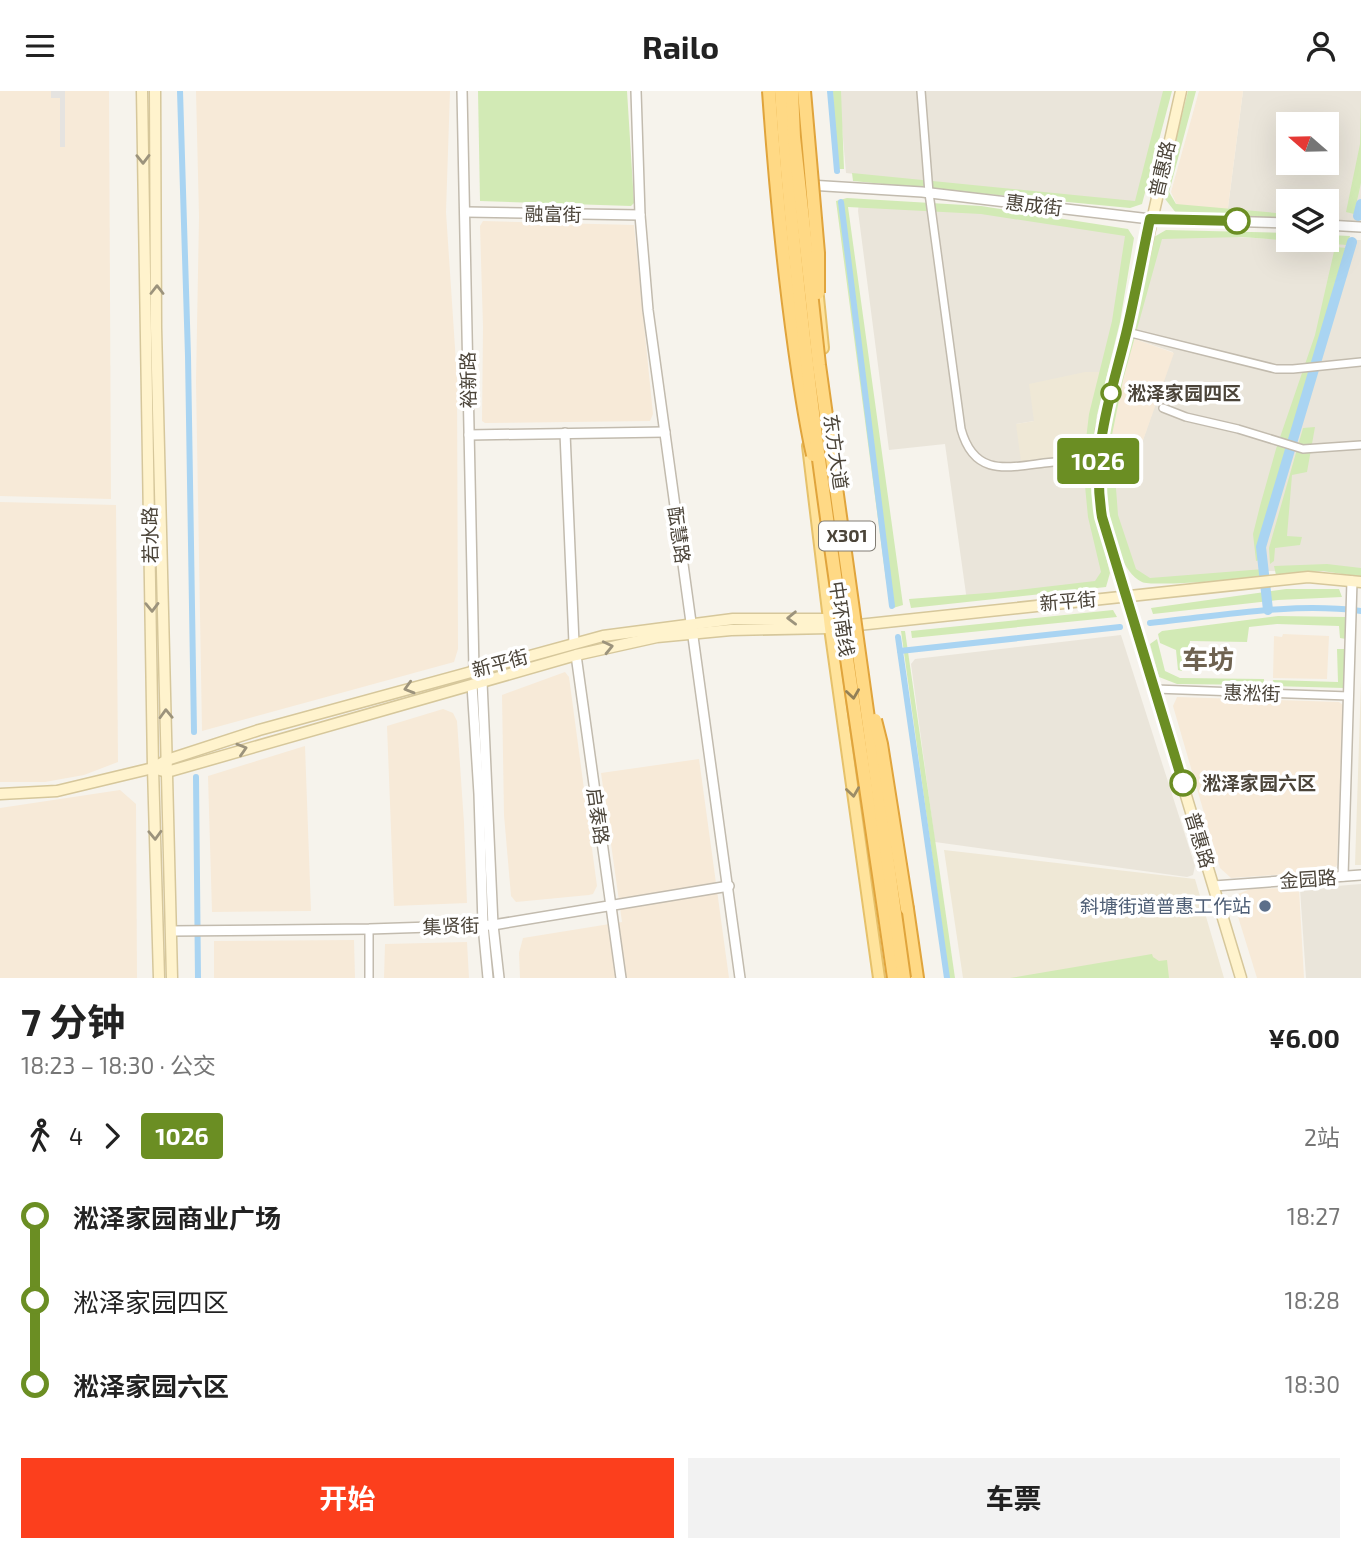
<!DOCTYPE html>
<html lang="zh">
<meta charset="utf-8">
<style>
:root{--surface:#fff;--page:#f2f2f2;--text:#222;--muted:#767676;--accent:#fc3f1d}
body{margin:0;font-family:"Exo 2","Noto Sans SC",sans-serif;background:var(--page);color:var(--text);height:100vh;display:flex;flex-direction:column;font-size:26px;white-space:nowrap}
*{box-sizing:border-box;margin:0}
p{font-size:23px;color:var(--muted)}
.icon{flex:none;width:38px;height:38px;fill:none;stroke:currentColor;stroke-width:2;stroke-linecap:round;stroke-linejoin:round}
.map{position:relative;height:887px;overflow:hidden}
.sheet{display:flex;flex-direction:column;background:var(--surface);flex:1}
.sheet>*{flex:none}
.badge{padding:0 14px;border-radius:5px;font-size:24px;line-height:46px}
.needle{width:46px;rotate:290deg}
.tools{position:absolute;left:1276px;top:21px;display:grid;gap:14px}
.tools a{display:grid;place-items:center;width:63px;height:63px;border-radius:0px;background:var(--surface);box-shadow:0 7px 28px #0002;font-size:35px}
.map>.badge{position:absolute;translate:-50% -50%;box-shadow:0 0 0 4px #fff}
.legs{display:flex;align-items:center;gap:10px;height:77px;padding:0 21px;font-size:23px}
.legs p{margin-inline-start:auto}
.overview{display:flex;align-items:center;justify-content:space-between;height:119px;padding:0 21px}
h1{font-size:38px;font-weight:700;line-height:52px}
.primary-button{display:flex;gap:14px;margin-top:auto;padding:14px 21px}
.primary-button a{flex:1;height:80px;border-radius:0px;background:var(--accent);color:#fff;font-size:28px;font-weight:700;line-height:80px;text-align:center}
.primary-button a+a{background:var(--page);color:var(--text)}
ul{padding:0 21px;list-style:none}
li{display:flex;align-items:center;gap:24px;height:84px;font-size:26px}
li i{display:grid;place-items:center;width:10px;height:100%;margin:0 9px;background:currentColor}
li i::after{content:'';width:18px;height:18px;margin:-9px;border:5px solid;border-radius:50%;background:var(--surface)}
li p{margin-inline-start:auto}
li:first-child i{background:linear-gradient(#0000 50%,currentColor 0)}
li:last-child i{background:linear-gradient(currentColor 50%,#0000 0)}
header{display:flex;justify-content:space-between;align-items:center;height:91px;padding:0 21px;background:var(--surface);font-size:32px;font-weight:700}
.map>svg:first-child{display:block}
.residential{fill:#eae5da;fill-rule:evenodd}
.commercial{fill:#f7ead8}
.education{fill:#efe8d6}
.green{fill:#d2eab5}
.parking{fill:#e5e3e0}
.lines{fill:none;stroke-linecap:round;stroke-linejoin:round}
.canal{stroke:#a9d4f2;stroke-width:6}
.river{stroke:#a9d4f2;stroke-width:10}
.minor-casing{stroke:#c2bbae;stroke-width:10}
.tertiary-casing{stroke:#c2bbae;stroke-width:12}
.secondary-casing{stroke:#d6c79b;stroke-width:13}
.primary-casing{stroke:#e6c16a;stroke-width:14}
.trunk-casing{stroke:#e0a43c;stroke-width:16}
.minor{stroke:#fff;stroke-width:7}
.tertiary{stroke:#fff;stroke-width:9}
.secondary{stroke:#fff3cd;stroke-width:10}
.primary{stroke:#ffe39c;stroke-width:10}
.trunk{stroke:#ffd985;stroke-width:12}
.trunk-bridge-casing{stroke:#e0a43c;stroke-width:16;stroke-linecap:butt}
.trunk-bridge{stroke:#ffd985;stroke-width:12}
.oneway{stroke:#9c937c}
.oneway2{stroke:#938057}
.oneway3{stroke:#9c8c66}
.line-1-casing{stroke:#fff;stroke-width:16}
.line-1{stroke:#6b8e23;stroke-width:10}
.stop-1-dot{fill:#fff;stroke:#6b8e23;stroke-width:3.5}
.service-dot{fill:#5c6f8a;stroke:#fff;stroke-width:2.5}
.labels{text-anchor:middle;stroke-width:7;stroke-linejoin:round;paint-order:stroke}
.shield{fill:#fff;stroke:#817c74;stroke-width:2}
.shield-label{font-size:18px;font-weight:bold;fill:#4b4439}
.street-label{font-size:19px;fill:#4b4439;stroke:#fff}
.stop-label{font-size:19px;font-weight:bold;fill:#4b4439;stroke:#fff;text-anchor:start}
.service-label{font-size:19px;fill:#4e5e75;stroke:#fff;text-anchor:end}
.district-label{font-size:26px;font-weight:bold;fill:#6e6250;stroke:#fff}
</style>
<header><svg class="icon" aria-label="menu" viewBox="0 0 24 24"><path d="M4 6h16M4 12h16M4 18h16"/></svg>Railo<svg class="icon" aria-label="person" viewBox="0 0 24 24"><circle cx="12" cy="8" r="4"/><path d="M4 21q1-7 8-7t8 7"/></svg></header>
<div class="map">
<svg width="1361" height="887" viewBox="0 0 1361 887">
<rect width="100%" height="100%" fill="#f6f3ec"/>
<!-- residential -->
<g class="residential">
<path d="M839 0H1167L1140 108 1129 114 846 82Z"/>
<path d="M1243 0H1361V132L1327 131 1326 110H1288V130L1227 124ZM1288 33H1326V72H1288Z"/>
<path d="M859 112 981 119 1125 140 1130 148 1104 281 1034 330 1016 333 1087 365V379L1105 480 1097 496 967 510 945 353 889 359 858 120Z"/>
<path d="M1167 142 1288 149H1361V481L1270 480 1147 489 1133 481 1113 423 1109 362 1135 372 1173 261 1132 247 1158 149Z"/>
<path d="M1121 544 1195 775 1193 784 1187 786 935 751 911 573 915 568Z"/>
<path d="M1361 793V887H1306L1300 798Z"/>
</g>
<!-- commercial -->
<g class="commercial">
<path d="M0 0H109L111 408 0 405Z"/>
<path d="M196 0H450L446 121 457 287 458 558 454 571 202 640 196 291 199 126Z"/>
<path d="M1199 0H1243L1227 124 1179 119 1171 101Z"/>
<path d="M483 130 634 134 653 323 650 330 485 332 482 330 483 236 480 135Z"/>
<path d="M1132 247 1174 262 1135 372 1109 362 1112 332Z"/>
<path d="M0 411 116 414 118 671 84 684 45 691H0Z"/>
<path d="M1283 543 1329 545 1327 588 1273 587 1274 545 1282 546Z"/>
<path d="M565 581 569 586 597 795 593 803 589 804 516 811 511 805 504 724 502 604Z"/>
<path d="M1177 606 1339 611 1343 614 1337 774 1332 780 1231 787 1220 777 1173 615Z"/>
<path d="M443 618 453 622 457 630 464 732 467 812 394 815 387 635Z"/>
<path d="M305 655 311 820 212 821 208 685Z"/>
<path d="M699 668 729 887H520L519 862 523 847 622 831 601 682Z"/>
<path d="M120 699 136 713 137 887H0V717Z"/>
<path d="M1253 797 1299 798 1304 887H1257L1235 816 1238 803Z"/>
<path d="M354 849 355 887H214V850Z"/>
<path d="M467 851 469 887H384L385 853Z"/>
</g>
<!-- education -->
<g class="education">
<path d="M1085 281H1104L1087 365 1021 371 1016 333 1034 330 1029 293Z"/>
<path d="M1361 591V774H1355Z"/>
<path d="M944 759 1195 788 1224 887H963Z"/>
</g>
<!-- green -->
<g class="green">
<path d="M478 0H627L634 112 631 115 480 110Z"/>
<path d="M833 0H841L844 78H835Z"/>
<path d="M1163 0H1172L1142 113 1130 117 853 90 852 82 1135 110Z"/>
<path d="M1188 0H1196L1169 101 1176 113 1288 123V131L1176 122 1162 104Z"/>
<path d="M1361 8V92L1354 123 1346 121 1360 53Z"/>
<path d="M847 107 981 115 1128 138 1134 147 1120 231 1097 324 1091 372 1094 416 1110 482 1106 496 911 517 909 508 1000 501 1095 490 1101 481 1088 426 1083 374 1089 323 1112 230 1125 145 981 123 848 116 903 514 893 517 886 489 836 110Z"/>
<path d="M1166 139 1288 142V149H1326L1327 144 1350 145 1347 154 1242 146 1162 148 1123 289 1112 344 1118 424 1136 478 1150 487 1264 478 1265 486C1247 488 1152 496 1142 491 1107 474 1104 382 1104 347L1154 146Z"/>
<path d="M1335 156 1347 157 1262 450 1263 468 1256 470 1253 443 1260 415 1276 358 1315 244Z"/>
<path d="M1315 336 1307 381 1292 384 1287 445 1302 446 1300 454 1275 457 1274 470 1270 473 1269 457 1303 337Z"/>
<path d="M1327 473 1361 477V486L1323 480 1276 484 1274 475Z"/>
<path d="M1286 498H1339L1342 506 1278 509 1153 523 1151 517Z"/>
<path d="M1113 519 1117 526 912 547 911 540Z"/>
<path d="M1278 525 1345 526 1346 548 1340 547 1339 535 1277 533 1249 536 1247 551 1190 550 1188 563 1182 564V580L1178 579 1176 559 1160 552 1158 543 1162 540Z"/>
<path d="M901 540H905L955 887H949Z"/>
<path d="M1157 548 1165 580 1180 587 1264 588V594L1177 593 1159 586 1150 553Z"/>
<path d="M1337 558H1346L1344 597 1272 595 1273 589 1338 591Z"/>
<path d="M1152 863 1153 866 1159 870 1167 869 1169 887H1010Z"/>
</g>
<!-- parking -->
<path class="parking" d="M51 0H65V56H60V7H51Z"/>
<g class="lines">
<!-- canal -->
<g class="canal">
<path d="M180 0 188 265 194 641"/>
<path d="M830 0 837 80"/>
<path d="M841 111 892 515"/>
<path d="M1150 532C1219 525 1292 511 1361 520"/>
<path d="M898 546 947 887"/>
<path d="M900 560 1120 536"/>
<path d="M196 686 198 887"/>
</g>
<!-- river -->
<g class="river">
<path d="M1358 125 1361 113"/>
<path d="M1268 519 1261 456 1352 151"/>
</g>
<defs>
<g id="minor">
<path d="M921 0 929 102 961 338C974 385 1005 377 1044 372 1062 370 1080 369 1098 367"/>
<path d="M1127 241 1276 278H1293L1361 271"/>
<path d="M1163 317 1186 326 1238 338 1303 358 1361 354"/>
<path d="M1155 598 1349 605"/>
<path d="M369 838V887"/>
</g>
<g id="tertiary">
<path d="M462 0 474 579 482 591 493 834 499 887"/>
<path d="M636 0 640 124 648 219 740 887"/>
<path d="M809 94 922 101 1150 128 1288 132"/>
<path d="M466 121 640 124"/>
<path d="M1326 134 1361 136"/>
<path d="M565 342 574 552"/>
<path d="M469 344 665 341"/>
<path d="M576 564 621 887"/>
<path d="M472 594 479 703 483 834 488 887"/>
<path d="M1343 785 1352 490"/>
<path d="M1214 795 1361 784"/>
<path d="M171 840 369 838 493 834 729 795"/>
</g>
<g id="secondary">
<path d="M142 0 153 677 159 887"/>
<path d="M155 0 156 237 172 887"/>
<path d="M1181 0 1127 241 1101 339 1098 367V398L1102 426 1241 887"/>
<path d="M153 677 167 681 576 564 657 546 731 539 830 537 1308 486 1361 491"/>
<path d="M0 703 57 700 153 677 167 669 259 639 603 545 733 528H835"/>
</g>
<g id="primary">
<path d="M817 196 823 257"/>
<path d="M808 355 830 537 879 887"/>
</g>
<path id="trunk" d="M907 818 917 887"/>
</defs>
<!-- minor casing -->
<use href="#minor" class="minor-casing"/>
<!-- tertiary casing -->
<use href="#tertiary" class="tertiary-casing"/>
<!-- secondary casing -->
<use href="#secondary" class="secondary-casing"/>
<!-- primary casing -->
<use href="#primary" class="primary-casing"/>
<!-- trunk casing -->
<use href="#trunk" class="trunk-casing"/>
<!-- minor -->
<use href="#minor" class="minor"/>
<!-- tertiary -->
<use href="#tertiary" class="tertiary"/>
<!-- secondary -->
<use href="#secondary" class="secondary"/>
<!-- primary -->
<use href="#primary" class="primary"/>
<!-- trunk -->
<use href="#trunk" class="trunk"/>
<defs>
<g id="trunk-bridge">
<path d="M769 0C775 86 783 172 795 258 800 293 805 329 813 364"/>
<path d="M781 0C801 297 852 592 894 887"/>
<path d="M792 0 794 46 819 274 904 887"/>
<path d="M804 0 818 162V202"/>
<path d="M875 629 881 653 907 818"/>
</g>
</defs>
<!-- trunk-bridge casing -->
<use href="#trunk-bridge" class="trunk-bridge-casing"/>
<!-- trunk-bridge -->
<use href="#trunk-bridge" class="trunk-bridge"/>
</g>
<!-- one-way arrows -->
<defs><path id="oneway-chevron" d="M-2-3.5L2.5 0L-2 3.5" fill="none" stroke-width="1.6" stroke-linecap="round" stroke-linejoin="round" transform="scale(1.75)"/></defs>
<g class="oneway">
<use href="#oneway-chevron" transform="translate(143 68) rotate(89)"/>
<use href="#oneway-chevron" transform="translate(157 199) rotate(-90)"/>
<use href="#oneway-chevron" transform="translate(152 516) rotate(89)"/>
<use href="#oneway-chevron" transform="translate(792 527) rotate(179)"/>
<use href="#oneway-chevron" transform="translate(608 556) rotate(-13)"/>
<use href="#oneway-chevron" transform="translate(409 597) rotate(164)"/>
<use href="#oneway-chevron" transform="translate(166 623) rotate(-92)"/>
<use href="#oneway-chevron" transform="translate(242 658) rotate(-17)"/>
<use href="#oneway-chevron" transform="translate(155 744) rotate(88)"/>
</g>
<use class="oneway2" href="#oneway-chevron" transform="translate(853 603) rotate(82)"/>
<use class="oneway3" href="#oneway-chevron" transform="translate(853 701) rotate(82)"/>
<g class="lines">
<defs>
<path id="line-1" d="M1183 692 1102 426C1091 357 1110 308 1126 243 1135 205 1142 166 1150 128L1237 130"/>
</defs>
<!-- line-1 casing -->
<use href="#line-1" class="line-1-casing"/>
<!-- line-1 -->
<use href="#line-1" class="line-1"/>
</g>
<!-- markers -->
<g class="stop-1-dot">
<circle cx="1237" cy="130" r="12"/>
<circle cx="1111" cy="302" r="9"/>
<circle cx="1183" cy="692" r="12"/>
</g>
<circle class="service-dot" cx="1265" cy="815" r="7"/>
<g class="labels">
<!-- shield labels -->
<rect class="shield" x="819" y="430.5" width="56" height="29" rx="5"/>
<g class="shield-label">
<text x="847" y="451">X301</text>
</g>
<!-- street labels -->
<g class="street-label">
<text transform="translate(1162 78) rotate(-77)" y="7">普惠路</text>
<text transform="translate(1034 114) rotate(7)" y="7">惠成街</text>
<text transform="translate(553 123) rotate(1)" y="7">融富街</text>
<text transform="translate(468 289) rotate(-91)" y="7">裕新路</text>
<text transform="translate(836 361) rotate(82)" y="7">东方大道</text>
<text transform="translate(150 444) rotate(-91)" y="7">若水路</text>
<text transform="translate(679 444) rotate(82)" y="7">酝慧路</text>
<text transform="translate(1068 510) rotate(-5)" y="7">新平街</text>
<text transform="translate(842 528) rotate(82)" y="7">中环南线</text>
<text transform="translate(500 572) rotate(-15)" y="7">新平街</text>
<text transform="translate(1252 602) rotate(2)" y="7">惠淞街</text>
<text transform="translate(598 725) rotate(82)" y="7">启泰路</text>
<text transform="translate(1200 749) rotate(73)" y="7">普惠路</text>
<text transform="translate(1308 788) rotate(-4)" y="7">金园路</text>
<text transform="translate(451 835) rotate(-2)" y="7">集贤街</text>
</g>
<!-- stop labels -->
<g class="stop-label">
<text x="1127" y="309">淞泽家园四区</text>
<text x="1202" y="699">淞泽家园六区</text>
</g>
<!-- service labels -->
<g class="service-label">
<text x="1251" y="822">斜塘街道普惠工作站</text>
</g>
<!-- district labels -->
<g class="district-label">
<text x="1208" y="578">车坊</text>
</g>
</g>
</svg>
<div class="tools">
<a><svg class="needle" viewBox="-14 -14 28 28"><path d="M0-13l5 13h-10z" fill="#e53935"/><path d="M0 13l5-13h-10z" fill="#767676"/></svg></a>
<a><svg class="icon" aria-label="layers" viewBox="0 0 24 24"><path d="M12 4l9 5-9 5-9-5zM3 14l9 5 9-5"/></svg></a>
</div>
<b class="badge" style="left:1098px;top:370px;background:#6b8e23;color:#fff">1026</b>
</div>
<section class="sheet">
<div class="overview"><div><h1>7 分钟</h1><p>18:23 – 18:30 · 公交</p></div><b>¥6.00</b></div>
<div class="legs"><svg class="icon" aria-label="walk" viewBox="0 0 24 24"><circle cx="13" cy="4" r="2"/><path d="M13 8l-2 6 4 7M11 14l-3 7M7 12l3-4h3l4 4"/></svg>4<svg class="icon" aria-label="forward" viewBox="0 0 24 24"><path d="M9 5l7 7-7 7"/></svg><b class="badge" style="background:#6b8e23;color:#fff">1026</b><p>2站</p></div>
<ul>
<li><i style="color:#6b8e23"></i><b>淞泽家园商业广场</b><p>18:27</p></li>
<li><i style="color:#6b8e23"></i><span>淞泽家园四区</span><p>18:28</p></li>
<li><i style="color:#6b8e23"></i><b>淞泽家园六区</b><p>18:30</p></li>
</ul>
<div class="primary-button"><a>开始</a><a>车票</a></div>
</section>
